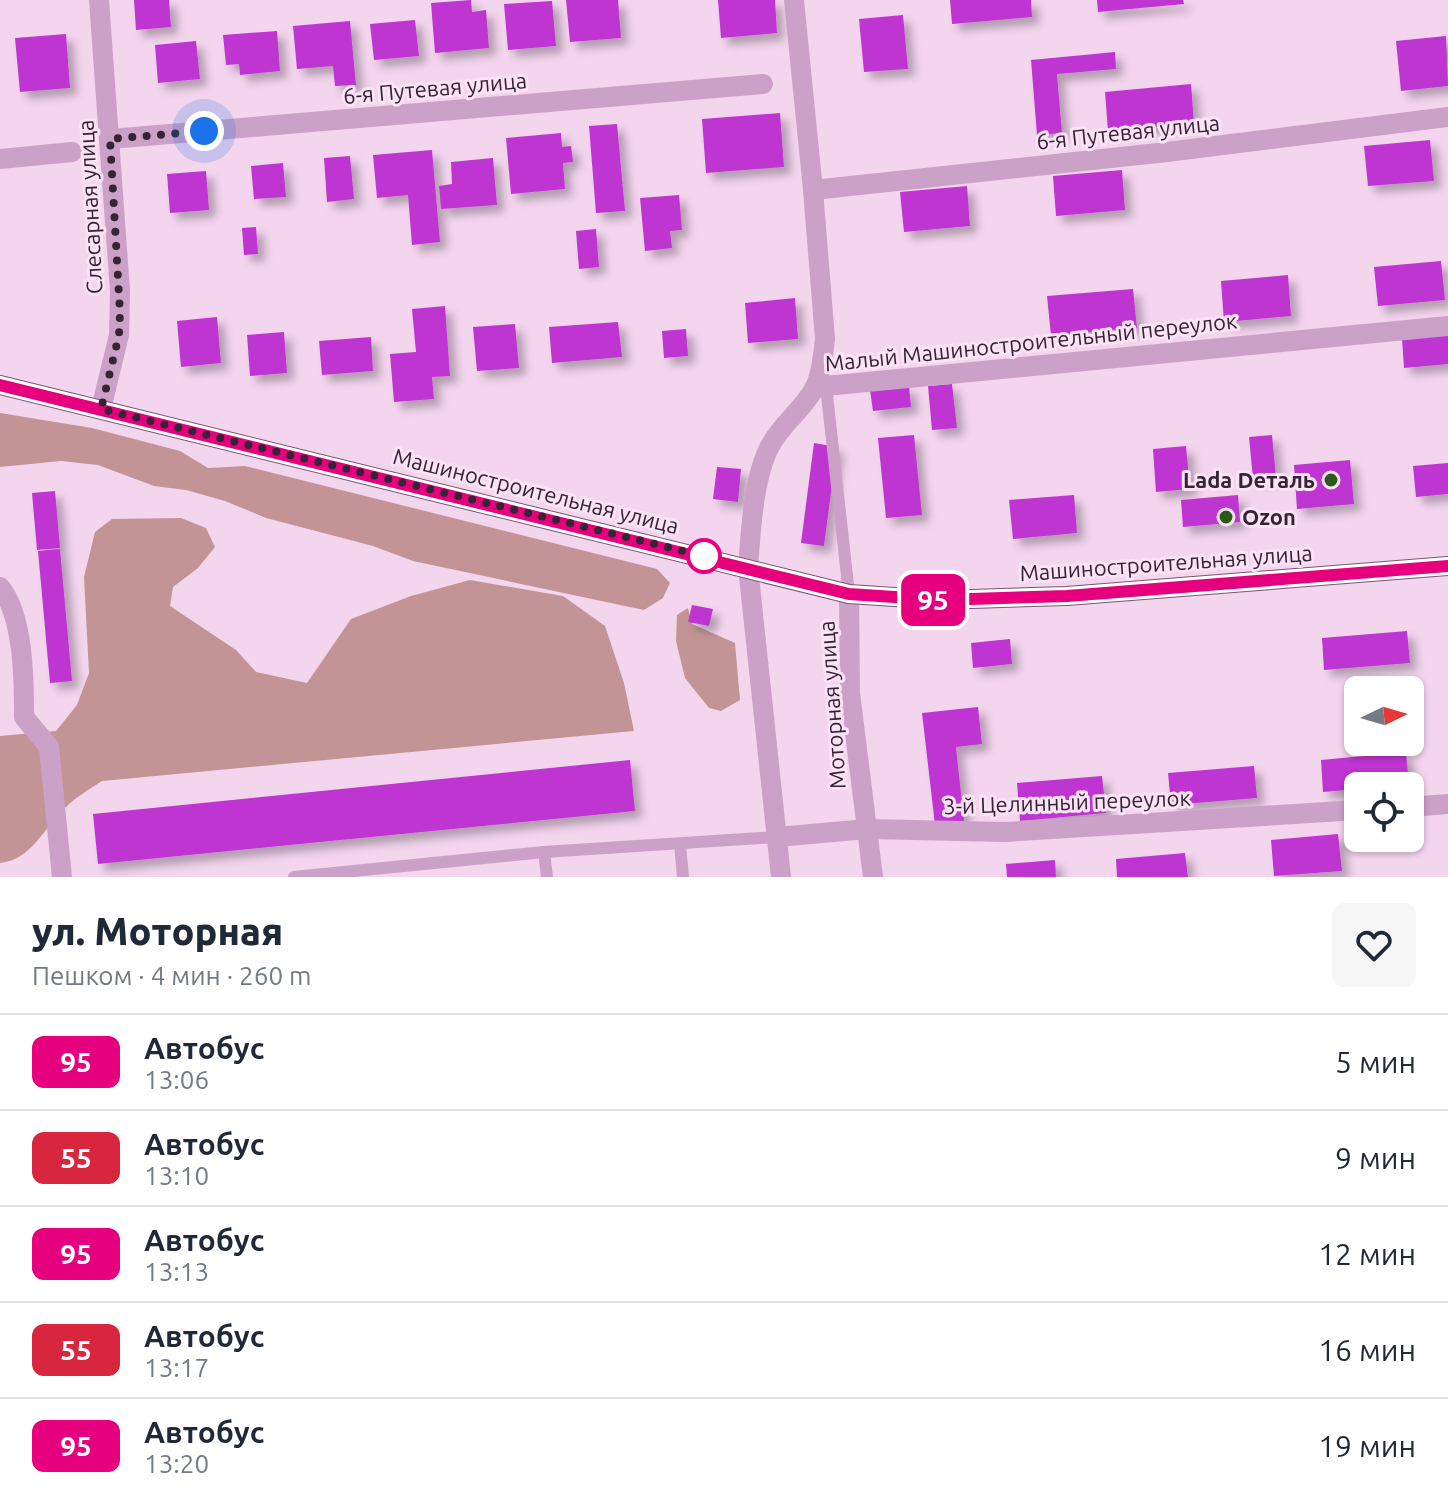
<!DOCTYPE html>
<html lang="ru">
<meta charset="utf-8">
<style>
:root{--surface:#fff;--page:#f6f6f7;--text:#1f2937;--muted:#747a83;--line:#e0e1e3}
body{margin:0;font-family:Ubuntu,sans-serif;background:var(--page);color:var(--text);height:100vh;display:flex;flex-direction:column;font-size:30px;white-space:nowrap}
*{box-sizing:border-box;margin:0}
p{font-size:26px;color:var(--muted)}
.icon{flex:none;width:44px;height:44px;fill:none;stroke:currentColor;stroke-width:2;stroke-linecap:round;stroke-linejoin:round}
.map{position:relative;height:877px;overflow:hidden}
.details{display:flex;flex-direction:column;background:var(--surface);flex:1}
.details>*{flex:none}
.badge{padding:0 16px;border-radius:12px;font-size:28px;line-height:52px}
.needle{width:52px;rotate:85deg}
.tools{position:absolute;left:1344px;top:676px;display:grid;gap:16px}
.tools a{display:grid;place-items:center;width:80px;height:80px;border-radius:12px;background:var(--surface);box-shadow:0 2px 6px #0004;font-size:40px}
.you{position:absolute;width:40px;height:40px;margin:-20px;border:6px solid #fff;border-radius:50%;background:#1a73e8;box-shadow:0 0 0 12px #1a73e833}
.map>.badge{position:absolute;translate:-50% -50%;box-shadow:0 0 0 4px #fff}
.round{display:grid;place-items:center;flex:none;width:84px;height:84px;border-radius:12px;background:var(--page)}
.head{display:flex;align-items:center;justify-content:space-between;height:136px;padding:0 32px}
h1{font-size:38px;font-weight:800;line-height:60px}
ul{padding:0;list-style:none}
li{display:flex;align-items:center;gap:24px;height:96px;padding:0 32px;border-top:2px solid var(--line)}
li div{flex:1}
li b{display:block;font-size:30px}
li em{font-style:normal}
li .badge{min-width:88px;font-weight:700;text-align:center}
.map>svg:first-child{display:block}
.green{fill:#c39496}
.building{fill:#bf35d1;filter:url(#shadow)}
.lines{fill:none;stroke-linecap:round;stroke-linejoin:round}
.service{stroke:#cca1c7;stroke-width:12}
.minor{stroke:#cca1c7;stroke-width:20}
.primary{stroke:#785479;stroke-width:20}
.line-casing{stroke:#fff;stroke-width:18}
.line{stroke:#e6007e;stroke-width:12}
.walk{stroke:#342435;stroke-width:8;stroke-dasharray:0 14.4}
.poi-dot{fill:#2a5a16;stroke:#fbe2f6;stroke-width:3}
.stop-dot{fill:#fff;stroke:#e6007e;stroke-width:4}
.labels{text-anchor:middle;stroke-width:6;stroke-linejoin:round;paint-order:stroke}
.street-label{font-size:22px;fill:#342435;stroke:#fbe2f6}
.poi-label{font-size:22px;font-weight:bold;fill:#342435;stroke:#fbe2f6;text-anchor:end}
</style>
<div class="map">
<svg width="1448" height="877" viewBox="0 0 1448 877">
<defs>
<filter id="shadow"><feDropShadow dx="7" dy="7" stdDeviation="4" flood-color="#0004"/></filter>
</defs>
<rect width="100%" height="100%" fill="#f3d5ee"/>
<!-- green -->
<g class="green">
<path d="M0 413 92 428 180 451 208 468 245 466 657 569 670 583 663 598 644 610 413 561 373 546 266 518 225 501 186 490 154 486 98 465 61 461 0 467Z"/>
<path d="M181 518 206 528 215 547 198 568 173 587 170 606 236 650 256 672 307 683 351 619 411 596 470 580 563 596 605 626 624 683 634 731 102 781C90 789 76 797 66 807 44 827 32 860 0 863V736L56 731 77 705 89 673 84 577 95 532 112 519Z"/>
<path d="M688 608 692 624 735 643 740 700 721 711 709 708 685 678 676 641 677 615Z"/>
</g>
<!-- building -->
<g class="building">
<path d="M134 0H169L171 27 136 30Z"/>
<path d="M471 0 472 12 486 10 489 48 435 53 431 3Z"/>
<path d="M566 0H618L621 38 570 42Z"/>
<path d="M718 0H775L777 33 721 38Z"/>
<path d="M950 0H1031L1032 17 952 24Z"/>
<path d="M1097 0H1183L1184 4 1098 12Z"/>
<path d="M552 1 556 46 508 50 504 4Z"/>
<path d="M903 15 908 69 864 72 859 19Z"/>
<path d="M415 20 419 56 374 60 370 24Z"/>
<path d="M350 21 356 85 335 86 333 66 297 69 293 26Z"/>
<path d="M277 31 280 71 240 75 239 64 226 65 223 35Z"/>
<path d="M66 34 70 88 20 92 15 38Z"/>
<path d="M1446 36 1448 86 1401 91 1396 41Z"/>
<path d="M196 41 200 79 158 83 155 45Z"/>
<path d="M1115 52 1116 69 1057 74 1062 133 1037 135 1031 60Z"/>
<path d="M1191 84 1194 123 1108 131 1105 92Z"/>
<path d="M780 113 784 167 706 173 702 119Z"/>
<path d="M617 124 625 211 596 213 589 126Z"/>
<path d="M561 133 562 147 571 146 573 162 563 163 565 189 511 194 506 138Z"/>
<path d="M1430 140 1434 181 1368 186 1364 146Z"/>
<path d="M432 150 440 242 412 245 408 195 377 198 373 155Z"/>
<path d="M350 156 354 199 327 202 324 158Z"/>
<path d="M493 158 497 205 441 209 439 186 452 184 451 162Z"/>
<path d="M283 163 286 197 254 199 251 166Z"/>
<path d="M1122 170 1125 210 1056 216 1053 176Z"/>
<path d="M206 171 209 210 170 213 167 174Z"/>
<path d="M967 186 970 226 904 232 900 192Z"/>
<path d="M679 195 682 230 670 231 672 248 645 251 640 198Z"/>
<path d="M256 227 258 254 244 255 242 228Z"/>
<path d="M596 229 599 267 579 269 576 231Z"/>
<path d="M1441 261 1445 300 1378 306 1374 267Z"/>
<path d="M1288 275 1291 316 1224 322 1221 281Z"/>
<path d="M1133 289 1137 328 1051 335 1047 296Z"/>
<path d="M795 298 798 339 748 343 745 303Z"/>
<path d="M445 306 450 376 432 377 434 399 394 402 390 354 416 352 412 309Z"/>
<path d="M217 317 221 363 181 367 177 321Z"/>
<path d="M618 322 622 357 552 363 549 327Z"/>
<path d="M515 324 519 368 477 371 473 327Z"/>
<path d="M686 329 688 356 664 358 662 331Z"/>
<path d="M284 332 287 373 250 376 247 335Z"/>
<path d="M1448 334V364L1404 368 1402 338Z"/>
<path d="M371 337 373 371 322 375 319 341Z"/>
<path d="M952 384 957 428 932 430 928 386Z"/>
<path d="M909 386 911 407 873 411 870 390Z"/>
<path d="M914 435 922 515 886 518 878 438Z"/>
<path d="M1272 435 1276 477 1253 479 1249 437Z"/>
<path d="M814 443 837 447 824 546 801 543Z"/>
<path d="M1186 446 1190 489 1156 492 1153 449Z"/>
<path d="M1350 460 1354 504 1297 509 1294 465Z"/>
<path d="M1448 463V494L1416 497 1413 466Z"/>
<path d="M717 467 741 469 738 502 713 499Z"/>
<path d="M55 491 60 548 37 550 32 493Z"/>
<path d="M1074 495 1077 533 1013 539 1009 500Z"/>
<path d="M1238 495 1240 522 1183 527 1181 500Z"/>
<path d="M60 549 72 681 50 683 38 551Z"/>
<path d="M692 605 713 609 709 626 688 622Z"/>
<path d="M1407 631 1410 663 1324 670 1322 638Z"/>
<path d="M1010 639 1012 664 973 668 971 643Z"/>
<path d="M978 707 982 744 956 747 964 821 935 825 922 713Z"/>
<path d="M1406 752 1409 785 1358 786V789L1323 792 1321 760Z"/>
<path d="M630 760 635 811 98 864 93 814Z"/>
<path d="M1254 766 1257 798 1171 805 1168 773Z"/>
<path d="M1102 776 1106 813 1020 821 1017 783Z"/>
<path d="M1338 834 1342 871 1274 876 1271 840Z"/>
<path d="M1185 853 1188 877H1117L1116 859Z"/>
<path d="M1055 860 1056 877H1007L1006 864Z"/>
</g>
<g class="lines">
<!-- service -->
<g class="service">
<path d="M826 386 849 594"/>
<path d="M680 844 683 877"/>
<path d="M544 852 547 877"/>
<path d="M294 877 544 852 777 837"/>
</g>
<!-- minor -->
<g class="minor">
<path d="M99 0 120 291 119 335 101 409"/>
<path d="M110 139 763 84"/>
<path d="M0 159 72 152"/>
<path d="M813 190 1167 152 1448 117"/>
<path d="M815 387 1448 326"/>
<path d="M0 587C24 616 24 681 24 717L49 747 62 877"/>
<path d="M849 594 850 693 873 877"/>
<path d="M1410 807 1448 804"/>
<path d="M777 837 867 829 1005 832 1358 810"/>
<path d="M781 877 748 567C751 531 753 478 770 446 781 424 804 409 815 387 822 373 823 354 825 339L813 190 794 0"/>
</g>
<!-- primary -->
<path class="primary" d="M0 385 849 594 940 600 1067 596 1448 566"/>
</g>
<g class="lines">
<defs>
<path id="line" d="M0 385 849 594 940 600 1067 596 1448 566"/>
</defs>
<!-- line casing -->
<use href="#line" class="line-casing"/>
<!-- line -->
<use href="#line" class="line"/>
<!-- walk -->
<path class="walk" d="M204 131 110 139 120 313 119 335 101 409 704 556"/>
</g>
<!-- markers -->
<g class="poi-dot">
<circle cx="1331" cy="480" r="8"/>
<circle cx="1226" cy="517" r="8"/>
</g>
<circle class="stop-dot" cx="704" cy="556" r="16"/>
<g class="labels">
<!-- street labels -->
<g class="street-label">
<text transform="translate(435 88) rotate(-5)" y="8">6-я Путевая улица</text>
<text transform="translate(1128 132) rotate(-6)" y="8">6-я Путевая улица</text>
<text transform="translate(90 207) rotate(-93)" y="8">Слесарная улица</text>
<text transform="translate(1031 342) rotate(-6)" y="8">Малый Машиностроительный переулок</text>
<text transform="translate(536 491) rotate(14)" y="8">Машиностроительная улица</text>
<text transform="translate(1166 563) rotate(-4)" y="8">Машиностроительная улица</text>
<text transform="translate(832 705) rotate(-94)" y="8">Моторная улица</text>
<text transform="translate(1067 802) rotate(-2)" y="8">3-й Целинный переулок</text>
</g>
<!-- poi labels -->
<g class="poi-label">
<text x="1315" y="488">Lada Dеталь</text>
<text x="1242" y="525" text-anchor="start">Ozon</text>
</g>
</g>
</svg>
<div class="tools">
<a><svg class="needle" viewBox="-14 -14 28 28"><path d="M0-13l5 13h-10z" fill="#e53935"/><path d="M0 13l5-13h-10z" fill="#747a83"/></svg></a>
<a><svg class="icon" aria-label="locate" viewBox="0 0 24 24"><circle cx="12" cy="12" r="6"/><path d="M12 2v4M12 18v4M2 12h4M18 12h4"/></svg></a>
</div>
<div class="you" style="left:204px;top:131px"></div>
<b class="badge" style="left:933px;top:600px;background:#e6007e;color:#fff">95</b>
</div>
<section class="details">
<div class="head"><div><h1>ул. Моторная</h1><p>Пешком · 4 мин · 260 m</p></div><a class="round"><svg class="icon" aria-label="heart" viewBox="0 0 24 24"><path d="M12 20l-8-8c-3-5 5-10 8-4 3-6 11-1 8 4z"/></svg></a></div>
<ul>
<li><span class="badge" style="background:#e6007e;color:#fff">95</span><div><b>Автобус</b><p>13:06</p></div><em>5 мин</em></li>
<li><span class="badge" style="background:#d7263d;color:#fff">55</span><div><b>Автобус</b><p>13:10</p></div><em>9 мин</em></li>
<li><span class="badge" style="background:#e6007e;color:#fff">95</span><div><b>Автобус</b><p>13:13</p></div><em>12 мин</em></li>
<li><span class="badge" style="background:#d7263d;color:#fff">55</span><div><b>Автобус</b><p>13:17</p></div><em>16 мин</em></li>
<li><span class="badge" style="background:#e6007e;color:#fff">95</span><div><b>Автобус</b><p>13:20</p></div><em>19 мин</em></li>
</ul>
</section>
